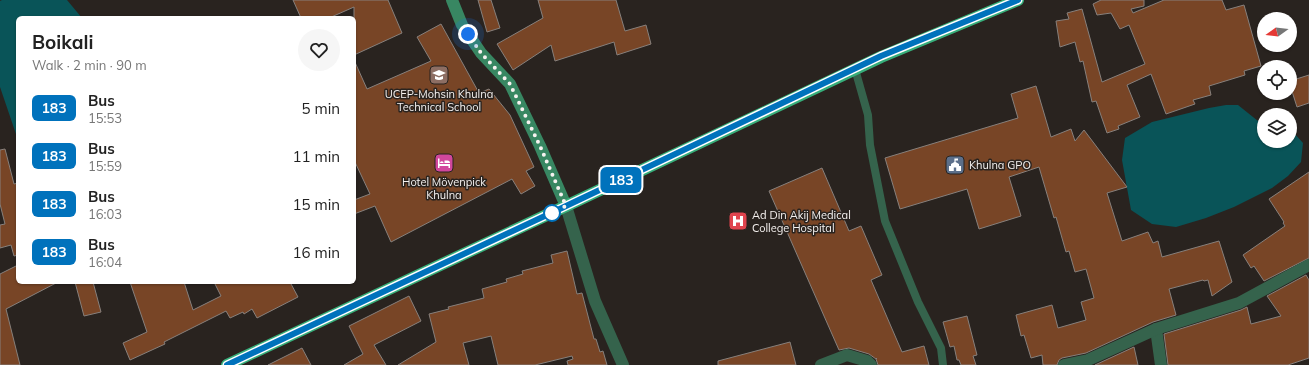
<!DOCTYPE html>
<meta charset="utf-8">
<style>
:root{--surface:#fff;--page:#f6f6f6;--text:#222;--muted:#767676}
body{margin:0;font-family:Mulish,sans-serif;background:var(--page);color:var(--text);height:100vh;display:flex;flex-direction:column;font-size:15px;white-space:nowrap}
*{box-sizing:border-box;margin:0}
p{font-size:13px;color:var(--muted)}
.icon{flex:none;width:22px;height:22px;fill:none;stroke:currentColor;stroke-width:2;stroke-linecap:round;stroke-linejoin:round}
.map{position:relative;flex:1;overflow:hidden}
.details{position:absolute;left:16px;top:16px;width:340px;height:268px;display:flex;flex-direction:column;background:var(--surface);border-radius:6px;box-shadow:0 1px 3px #0004}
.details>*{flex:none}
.badge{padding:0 8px;border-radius:6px;font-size:14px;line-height:26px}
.needle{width:26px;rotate:255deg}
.controls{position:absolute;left:1257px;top:12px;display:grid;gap:8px}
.controls a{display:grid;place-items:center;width:40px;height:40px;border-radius:50%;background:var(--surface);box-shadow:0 1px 3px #0004;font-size:20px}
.you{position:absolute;width:20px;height:20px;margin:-10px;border:3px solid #fff;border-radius:50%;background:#1a73e8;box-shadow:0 0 0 6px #1a73e833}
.map>.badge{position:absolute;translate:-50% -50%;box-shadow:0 0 0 2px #fff}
.round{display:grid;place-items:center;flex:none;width:42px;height:42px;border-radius:21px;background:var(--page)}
.overview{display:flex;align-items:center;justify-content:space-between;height:68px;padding:0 16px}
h1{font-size:19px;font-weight:700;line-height:30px}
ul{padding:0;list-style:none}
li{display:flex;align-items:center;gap:12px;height:48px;padding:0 16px}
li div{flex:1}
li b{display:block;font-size:15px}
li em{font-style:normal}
li .badge{min-width:44px;font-weight:700;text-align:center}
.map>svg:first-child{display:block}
.water{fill:#095458}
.building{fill:#784526;stroke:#87807c}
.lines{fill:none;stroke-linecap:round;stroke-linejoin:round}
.service{stroke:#35634c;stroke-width:8}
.minor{stroke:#35634c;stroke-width:12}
.secondary{stroke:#388762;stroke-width:12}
.trunk{stroke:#36ae7a;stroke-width:12}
.line-casing{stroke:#fff;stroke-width:9}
.line{stroke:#0072bc;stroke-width:6}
.walk{stroke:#f6f2f0;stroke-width:4;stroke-dasharray:0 7.2}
.stop-dot{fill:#fff;stroke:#0072bc;stroke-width:2}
.labels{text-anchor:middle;stroke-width:3;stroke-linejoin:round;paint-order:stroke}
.poi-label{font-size:11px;fill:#f6f2f0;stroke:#29231f}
</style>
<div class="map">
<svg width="1309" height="365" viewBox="0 0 1309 365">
<rect width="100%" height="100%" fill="#29231f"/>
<!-- water -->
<g class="water">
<path d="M2 0H67L82 18H18V140L0 87V1Z"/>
<path d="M1226 105H1238L1258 121 1264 123V141H1290V132L1294 133 1303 143 1301 162 1288 176 1272 188 1234 207 1206 218 1176 227 1152 224 1131 210 1122 160 1125 138 1152 122 1209 108Z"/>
</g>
<!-- building -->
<g class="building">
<path d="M293 0H388L402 33 354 55V7L329 18H301Z"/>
<path d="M478 0H491L500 28 487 32Z"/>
<path d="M538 0H616L625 31 646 25 651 44 617 55 614 42 555 61 551 45 513 70 497 44 543 18Z"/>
<path d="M1101 0H1144V6L1131 9 1133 13 1164 0H1222L1226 10 1244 5 1261 66 1244 71 1245 75 1209 86 1211 95 1193 100 1195 104 1166 114 1151 74 1127 85 1140 117 1118 126 1119 129 1107 133 1096 101 1092 102 1083 61 1080 62 1075 42 1060 47 1056 21 1069 19 1067 13 1082 9 1102 82 1145 64 1129 25 1120 29 1111 13 1097 15 1093 4Z"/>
<path d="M441 24 479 93 489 89 510 115 534 167 526 171 535 186 521 194 512 179 391 242 375 206 354 214V200L370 194 354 160V60L367 89 431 61 417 37Z"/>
<path d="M1309 75V103L1297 107 1290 85V81Z"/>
<path d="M1036 86 1051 137 1071 129 1075 141 1084 130 1127 187 1107 193 1122 241 1148 232 1153 243 1158 241 1162 257 1219 241 1232 282 1212 296 1208 280 1204 281 1203 280 1169 289 1176 315 1153 322 1086 353 1062 358 1059 360 1057 365H1043L1042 355 1031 358 1024 335 1021 336 1016 315 1052 305 1058 328 1086 320 1081 302 1094 298 1086 269 1075 272 1069 251 1066 252 1056 217 1054 218 1039 167 1009 177 1021 216 979 229 967 189 900 209 885 158 1018 118 1011 94Z"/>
<path d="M5 149 14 184 18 183V255L14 256 11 245 0 248V225L5 224 0 204V150Z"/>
<path d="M822 168 849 231 861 226 882 275 871 280 902 352 924 346 929 365H878L876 359 877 358 876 359 869 354 849 348 839 350 769 191Z"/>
<path d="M1309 172V258L1264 281 1254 266 1251 268 1243 255 1285 226 1283 223 1284 222 1269 199Z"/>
<path d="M567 251 577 294 582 293 594 339H596L600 352 603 351 607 365H568L567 361 573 359 572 356 535 365H498L491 336 463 343 469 365H398L436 342 429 314 449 309 448 307 484 298 482 289 507 282 506 279 523 274 522 271 553 263 551 255Z"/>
<path d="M18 265V282H58L6 309 20 365H0V274Z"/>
<path d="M1306 275 1309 280V358L1288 365H1168L1164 334 1241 310 1247 307 1251 324 1281 316 1267 296Z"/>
<path d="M75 282H93L101 312 84 316Z"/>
<path d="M130 282H184L193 310 221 296 214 282H290L298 297 257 318 252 309 244 314 243 312 230 318 226 311 164 342 165 344 130 360 123 343 147 332Z"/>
<path d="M409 296 421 321 374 345 386 365H344L363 354 349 326Z"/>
<path d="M967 316 977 355 973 356 976 365H961L959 360H957L954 346 950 347 943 322Z"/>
<path d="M790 342 796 365H718V361Z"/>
<path d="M1134 347 1138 365H1095Z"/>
<path d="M302 348 311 365H268Z"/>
</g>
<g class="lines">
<!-- service -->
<path class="service" d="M855 69 868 115 870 145 885 221 918 302 941 348 943 365"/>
<!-- minor -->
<g class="minor">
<path d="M566 206 595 301 623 365"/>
<path d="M1156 329 1161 365"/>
<path d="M821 365 847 355 867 361 871 365"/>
<path d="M1064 365 1088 360 1156 329 1239 303 1309 265"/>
</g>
<!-- secondary -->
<path class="secondary" d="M452 0 462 25 481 53 510 84 540 146 566 206"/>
<!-- trunk -->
<path class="trunk" d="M227 365 566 206 881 57 1018 0"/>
</g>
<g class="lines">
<defs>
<path id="line" d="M227 365 566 206 881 56 1018 0"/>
</defs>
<!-- line casing -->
<use href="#line" class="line-casing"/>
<!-- line -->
<use href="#line" class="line"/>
<!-- walk -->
<path class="walk" d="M468 34 481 53 510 84 540 146 566 206 552 213"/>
</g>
<!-- icons -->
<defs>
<symbol id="school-square" viewBox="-11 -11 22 22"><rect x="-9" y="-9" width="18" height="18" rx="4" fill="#8d6e63" stroke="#29231f"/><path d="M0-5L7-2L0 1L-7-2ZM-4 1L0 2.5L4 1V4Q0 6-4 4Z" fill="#fff"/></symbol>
<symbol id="hotel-square" viewBox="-11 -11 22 22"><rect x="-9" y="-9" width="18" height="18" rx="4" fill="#d1479c" stroke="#29231f"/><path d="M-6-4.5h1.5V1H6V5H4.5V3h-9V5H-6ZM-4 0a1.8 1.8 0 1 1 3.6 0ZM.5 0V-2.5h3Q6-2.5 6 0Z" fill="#fff"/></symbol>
<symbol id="civic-square" viewBox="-11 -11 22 22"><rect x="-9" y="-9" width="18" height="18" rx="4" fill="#5c6f8a" stroke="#29231f"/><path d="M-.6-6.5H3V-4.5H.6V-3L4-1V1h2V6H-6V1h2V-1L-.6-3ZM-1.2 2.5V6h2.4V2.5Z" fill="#fff"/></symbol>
<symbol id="hospital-square" viewBox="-11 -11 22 22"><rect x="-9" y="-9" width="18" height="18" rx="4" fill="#e0444e" stroke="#29231f"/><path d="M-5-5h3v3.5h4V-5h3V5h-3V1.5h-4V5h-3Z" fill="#fff"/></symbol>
</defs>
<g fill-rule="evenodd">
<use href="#school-square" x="428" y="64" width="22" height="22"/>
<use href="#hotel-square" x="433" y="152" width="22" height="22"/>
<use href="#civic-square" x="944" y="154" width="22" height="22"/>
<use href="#hospital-square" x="727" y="210" width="22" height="22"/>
</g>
<!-- markers -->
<circle class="stop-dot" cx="552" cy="213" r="8"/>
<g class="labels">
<!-- poi labels -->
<g class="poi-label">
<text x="439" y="98">UCEP-Mohsin Khulna<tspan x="439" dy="13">Technical School</tspan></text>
<text x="969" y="169" text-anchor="start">Khulna GPO</text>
<text x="444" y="186">Hotel Mövenpick<tspan x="444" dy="13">Khulna</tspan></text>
<text x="752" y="219" text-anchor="start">Ad Din Akij Medical<tspan x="752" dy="13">College Hospital</tspan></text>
</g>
</g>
</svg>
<div class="controls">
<a><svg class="needle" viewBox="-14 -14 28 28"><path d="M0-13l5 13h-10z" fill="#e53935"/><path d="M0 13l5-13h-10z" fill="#767676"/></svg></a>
<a><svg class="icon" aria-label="locate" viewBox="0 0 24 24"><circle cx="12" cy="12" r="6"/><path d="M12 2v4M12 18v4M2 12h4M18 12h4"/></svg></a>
<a><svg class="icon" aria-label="layers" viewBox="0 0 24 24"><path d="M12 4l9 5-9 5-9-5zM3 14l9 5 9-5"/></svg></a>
</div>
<div class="you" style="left:468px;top:34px"></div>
<b class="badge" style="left:621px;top:180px;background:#0072bc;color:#fff">183</b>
<section class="details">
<div class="overview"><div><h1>Boikali</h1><p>Walk · 2 min · 90 m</p></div><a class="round"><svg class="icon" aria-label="heart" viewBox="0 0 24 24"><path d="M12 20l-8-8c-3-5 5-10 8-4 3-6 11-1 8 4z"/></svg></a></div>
<ul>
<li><span class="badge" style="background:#0072bc;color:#fff">183</span><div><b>Bus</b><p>15:53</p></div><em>5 min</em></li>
<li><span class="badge" style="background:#0072bc;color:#fff">183</span><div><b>Bus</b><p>15:59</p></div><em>11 min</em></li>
<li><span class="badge" style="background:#0072bc;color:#fff">183</span><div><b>Bus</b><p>16:03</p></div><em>15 min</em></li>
<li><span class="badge" style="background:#0072bc;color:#fff">183</span><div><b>Bus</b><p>16:04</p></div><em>16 min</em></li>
</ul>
</section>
</div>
